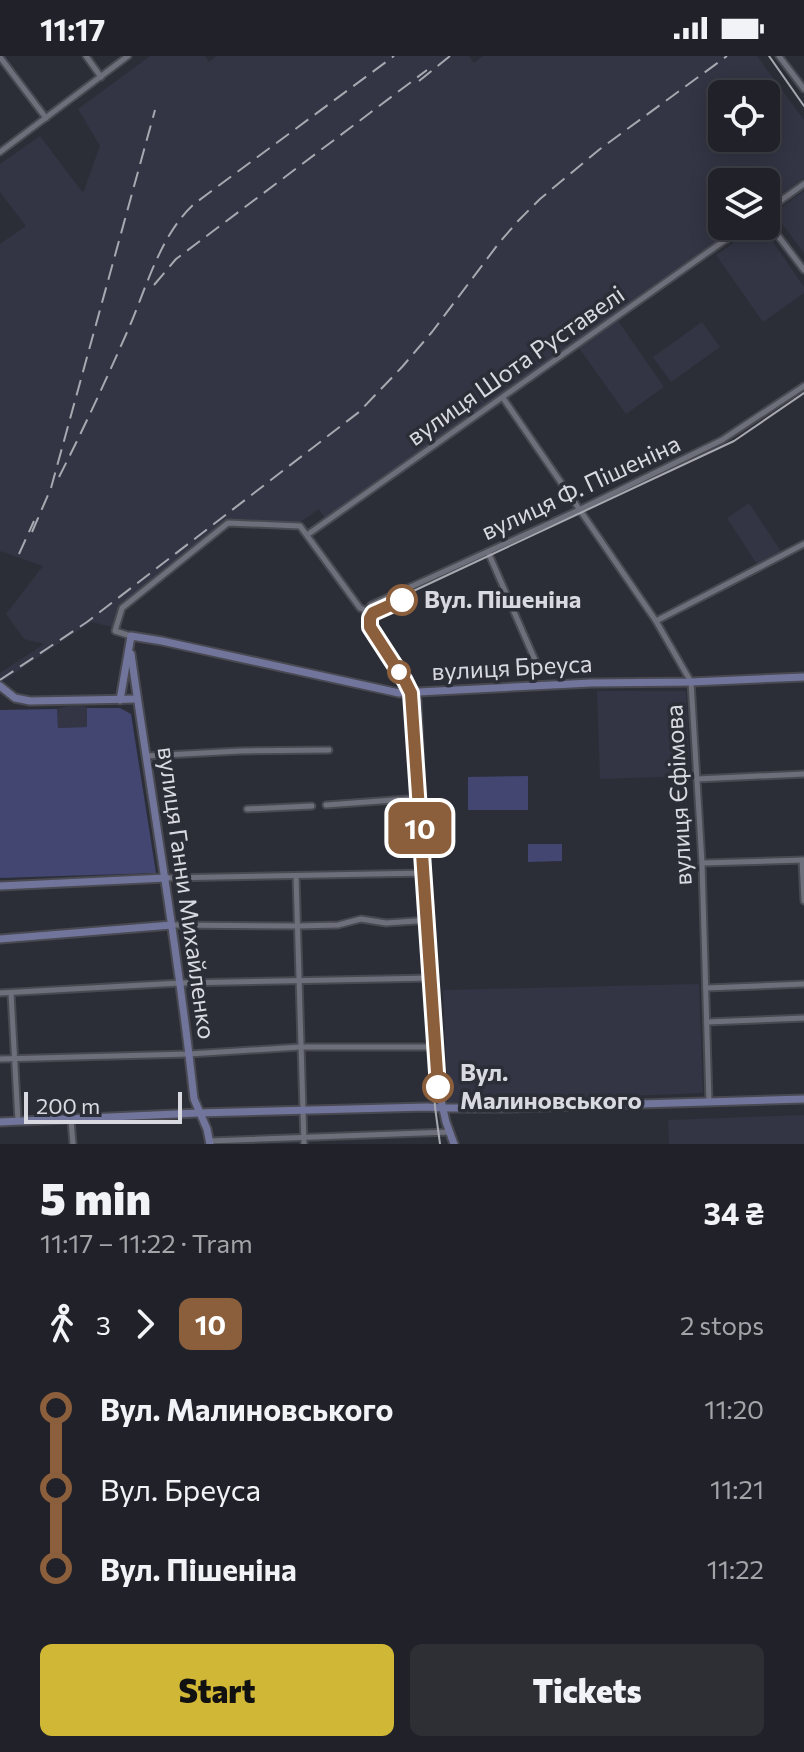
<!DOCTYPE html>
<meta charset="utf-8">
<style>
:root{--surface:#212229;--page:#2d2f35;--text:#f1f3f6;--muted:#a2a4a8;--line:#3e3f46;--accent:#d0b736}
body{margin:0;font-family:Commissioner,sans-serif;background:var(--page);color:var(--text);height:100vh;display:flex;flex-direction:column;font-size:30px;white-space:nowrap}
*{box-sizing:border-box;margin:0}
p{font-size:26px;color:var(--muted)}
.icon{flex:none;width:44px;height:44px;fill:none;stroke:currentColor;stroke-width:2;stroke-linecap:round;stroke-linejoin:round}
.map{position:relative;height:1088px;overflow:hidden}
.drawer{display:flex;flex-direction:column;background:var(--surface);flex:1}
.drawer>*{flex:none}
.badge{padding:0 16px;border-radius:12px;font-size:28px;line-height:52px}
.controls{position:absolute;left:708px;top:24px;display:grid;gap:16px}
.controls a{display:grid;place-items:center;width:72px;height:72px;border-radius:12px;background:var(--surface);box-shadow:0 4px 20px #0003,0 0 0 2px var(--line);font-size:40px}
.scale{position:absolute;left:24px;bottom:20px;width:158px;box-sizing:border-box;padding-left:8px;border:4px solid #d9dae1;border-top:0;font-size:22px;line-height:28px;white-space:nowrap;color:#d9dae1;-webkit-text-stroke:6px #2c2e37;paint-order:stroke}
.map>.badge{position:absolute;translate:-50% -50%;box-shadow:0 0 0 4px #fff}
.legs{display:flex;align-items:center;gap:12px;height:88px;padding:0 40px;font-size:26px}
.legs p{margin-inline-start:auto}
.head{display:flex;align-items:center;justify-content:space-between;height:136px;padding:0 40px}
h1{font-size:44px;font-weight:800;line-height:60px}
.button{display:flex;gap:16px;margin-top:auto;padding:16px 40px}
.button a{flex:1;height:92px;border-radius:12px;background:var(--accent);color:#111;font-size:32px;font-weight:800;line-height:92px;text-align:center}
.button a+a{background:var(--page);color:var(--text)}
ul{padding:0 40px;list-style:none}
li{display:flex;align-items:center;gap:28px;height:80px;font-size:30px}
li i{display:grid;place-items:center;width:12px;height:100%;margin:0 10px;background:currentColor}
li i::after{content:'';width:20px;height:20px;margin:-10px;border:6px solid;border-radius:50%;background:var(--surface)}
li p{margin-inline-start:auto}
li:first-child i{background:linear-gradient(#0000 50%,currentColor 0)}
li:last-child i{background:linear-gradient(currentColor 50%,#0000 0)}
.status{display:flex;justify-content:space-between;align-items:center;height:56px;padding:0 40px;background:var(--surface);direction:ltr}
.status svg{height:22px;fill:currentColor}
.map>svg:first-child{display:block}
.built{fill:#333544;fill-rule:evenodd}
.green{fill:#424671}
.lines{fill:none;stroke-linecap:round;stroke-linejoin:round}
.street-casing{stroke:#484951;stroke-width:9}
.secondary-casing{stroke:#484951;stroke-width:11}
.street{stroke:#6d6f7a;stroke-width:5}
.secondary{stroke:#71759c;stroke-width:7}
.tram{stroke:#a7a8b0;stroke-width:2}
.rail{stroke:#a7a8b0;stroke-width:2;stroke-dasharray:16 8;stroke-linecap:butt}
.line-1-casing{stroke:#fff;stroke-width:18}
.line-1{stroke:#8b5e3c;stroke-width:12}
.stop-1-dot{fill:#fff;stroke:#8b5e3c;stroke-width:4}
.labels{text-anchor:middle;stroke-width:7;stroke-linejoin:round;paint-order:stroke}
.street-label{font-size:24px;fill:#d9dae1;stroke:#2c2e37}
.stop-label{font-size:24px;font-weight:bold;fill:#d9dae1;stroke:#2c2e37;text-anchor:start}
</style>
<div class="status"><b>11:17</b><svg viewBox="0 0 49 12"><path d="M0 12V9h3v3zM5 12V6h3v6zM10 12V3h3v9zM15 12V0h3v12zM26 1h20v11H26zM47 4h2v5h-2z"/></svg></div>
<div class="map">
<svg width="804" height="1088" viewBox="0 0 804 1088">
<rect width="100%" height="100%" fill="#2c2e37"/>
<!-- built -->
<g class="built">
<path d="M150 0H205L209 6 216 0H469L474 7 483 0H757L804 64V122L766 149V126H722V170H737L327 465 319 453 296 469 228 464 120 551 112 571 91 566 0 627V617L44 588 24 583 6 558 43 510 0 495V188L26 170 0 136V108L40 80 83 137 100 90 78 53ZM722 38H766V82H722Z"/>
<path d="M804 135V197L774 157Z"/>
<path d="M757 170H762L804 231V237L763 266 716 199Z"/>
<path d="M616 262 664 331 626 358 577 289Z"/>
<path d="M702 266 720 291 671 326 653 301Z"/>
<path d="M749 447 782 497 758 510 727 462Z"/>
<path d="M597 635H686L690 720 600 723Z"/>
<path d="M68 650H84L87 652 88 671 58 672 57 653Z"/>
<path d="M699 928 703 1037 448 1047 443 934Z"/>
<path d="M804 1059V1088H669L668 1064Z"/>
</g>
<!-- green -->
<g class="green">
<path d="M87 652H120L131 658 156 817 0 822V654L57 653 58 672 87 671Z"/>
<path d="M528 720V754H468V721Z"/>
<path d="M528 788H562V805L528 806Z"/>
</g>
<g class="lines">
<defs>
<g id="street">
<path d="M86 0 101 21"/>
<path d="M779 0 804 33"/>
<path d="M0 1 46 62"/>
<path d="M0 96 128 0"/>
<path d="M766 155 804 128"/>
<path d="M766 164 804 214"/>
<path d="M503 342 656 565 691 626 702 807 709 1046"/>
<path d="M307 479 745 170"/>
<path d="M488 496 535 604"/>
<path d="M367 555 371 549 579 454 722 384 804 330"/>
<path d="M656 565 804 488"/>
<path d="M131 580 115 575 122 552 228 467 300 470 360 552 367 555 373 573 414 636"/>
<path d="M146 700 240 695 329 694"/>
<path d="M697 723 804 718"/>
<path d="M326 749 421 742"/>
<path d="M247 753 312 750"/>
<path d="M802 804 804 845"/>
<path d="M702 807 804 804"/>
<path d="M296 821 304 1088"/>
<path d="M166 822 427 817"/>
<path d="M172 869 298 870 338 869 361 863 386 867 430 864"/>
<path d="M706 932 804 928"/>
<path d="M0 937 180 927 433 922"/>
<path d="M11 937 18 1065"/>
<path d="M707 966 804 962"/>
<path d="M0 1003 189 998 300 991H436"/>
<path d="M71 1064 73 1088"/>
<path d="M209 1085 449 1076"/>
</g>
<g id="secondary">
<path d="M131 598C152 746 178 894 194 1043L207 1073 210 1088"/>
<path d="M0 630 15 642 30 645 137 643"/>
<path d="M414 636 417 645 421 742 430 864 440 1040 446 1066 454 1088"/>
<path d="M120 644 131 580 162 585 399 637 591 627 691 626 804 621"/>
<path d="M0 830 166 822"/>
<path d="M0 883 172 869"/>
<path d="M0 1066 198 1057 427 1051 442 1052H508L804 1043"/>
</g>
</defs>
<!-- street casing -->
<use href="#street" class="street-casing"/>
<!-- secondary casing -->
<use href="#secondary" class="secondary-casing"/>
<!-- street -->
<use href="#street" class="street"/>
<!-- secondary -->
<use href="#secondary" class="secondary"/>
<!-- tram -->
<g class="tram">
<path d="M769 0 804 50"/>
<path d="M440 1088 435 1051 408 637 398 617 368 573V561L375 553 734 385 804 337"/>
</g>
<!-- rail -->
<g class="rail">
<path d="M419 25 450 0"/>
<path d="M154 229 176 203 427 14"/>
<path d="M59 421C84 372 106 324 128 274 146 233 160 179 194 148L394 0"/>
<path d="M32 476 51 432 155 54"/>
<path d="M19 498 34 465"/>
<path d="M0 624 87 566 359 356 402 311 432 276 499 187 518 165 540 143 600 93 727 0"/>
</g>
</g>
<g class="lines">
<defs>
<path id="line-1" d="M402 544 373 557 370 562V571L405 625 411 637 438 1031"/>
</defs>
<!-- line-1 casing -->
<use href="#line-1" class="line-1-casing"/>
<!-- line-1 -->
<use href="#line-1" class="line-1"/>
</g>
<!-- markers -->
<g class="stop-1-dot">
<circle cx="402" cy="544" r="14"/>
<circle cx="399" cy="616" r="10"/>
<circle cx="438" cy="1031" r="14"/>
</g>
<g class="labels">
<!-- street labels -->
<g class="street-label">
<text transform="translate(516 310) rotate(-35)" y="8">вулиця Шота Руставелі</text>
<text transform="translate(581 432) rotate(-25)" y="8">вулиця Ф. Пішеніна</text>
<text transform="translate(512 612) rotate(-3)" y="8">вулиця Бреуса</text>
<text transform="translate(679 739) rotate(-93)" y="8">вулиця Єфімова</text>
<text transform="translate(186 837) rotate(82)" y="8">вулиця Ганни Михайленко</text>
</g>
<!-- stop labels -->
<g class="stop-label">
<text x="424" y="552">Вул. Пішеніна</text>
<text x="460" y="1025">Вул.<tspan x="460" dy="28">Малиновського</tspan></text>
</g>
</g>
</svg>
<div class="controls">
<a><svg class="icon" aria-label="locate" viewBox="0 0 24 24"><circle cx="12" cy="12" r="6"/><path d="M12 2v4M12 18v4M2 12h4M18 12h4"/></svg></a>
<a><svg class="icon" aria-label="layers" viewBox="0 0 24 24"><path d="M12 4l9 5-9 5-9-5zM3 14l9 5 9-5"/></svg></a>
</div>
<div class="scale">200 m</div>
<b class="badge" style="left:420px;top:772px;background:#8b5e3c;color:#fff">10</b>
</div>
<section class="drawer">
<div class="head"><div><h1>5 min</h1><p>11:17 – 11:22 · Tram</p></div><b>34 ₴</b></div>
<div class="legs"><svg class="icon" aria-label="walk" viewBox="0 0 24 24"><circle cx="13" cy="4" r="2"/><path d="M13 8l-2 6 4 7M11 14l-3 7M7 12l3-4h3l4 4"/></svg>3<svg class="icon" aria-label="forward" viewBox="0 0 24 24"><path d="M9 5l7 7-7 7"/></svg><b class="badge" style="background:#8b5e3c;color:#fff">10</b><p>2 stops</p></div>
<ul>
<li><i style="color:#8b5e3c"></i><b>Вул. Малиновського</b><p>11:20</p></li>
<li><i style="color:#8b5e3c"></i><span>Вул. Бреуса</span><p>11:21</p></li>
<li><i style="color:#8b5e3c"></i><b>Вул. Пішеніна</b><p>11:22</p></li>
</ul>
<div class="button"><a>Start</a><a>Tickets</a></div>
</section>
